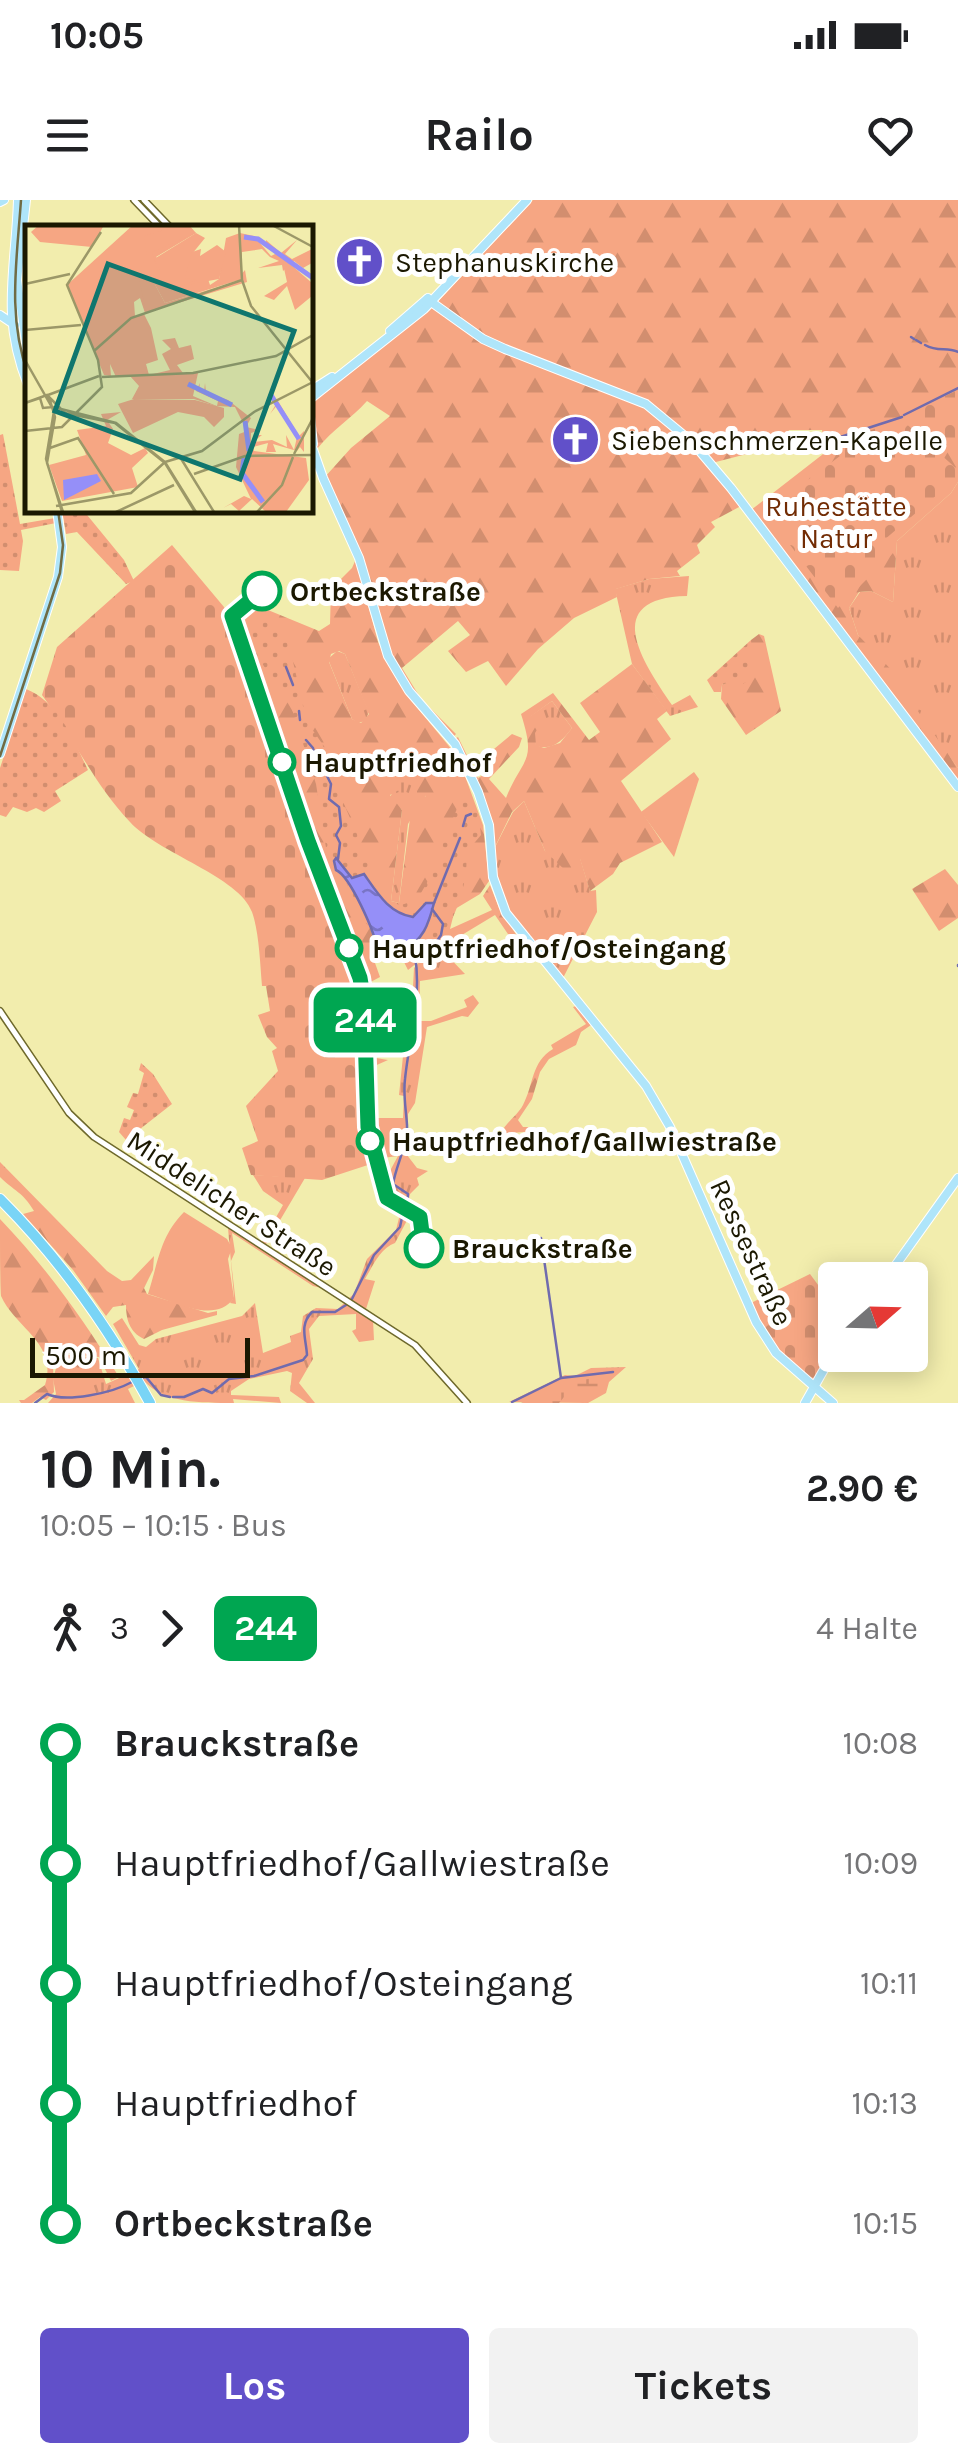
<!DOCTYPE html>
<html lang="de">
<meta charset="utf-8">
<style>
:root{--surface:#fff;--page:#f2f2f2;--text:#202124;--muted:#757577;--accent:#6150c9}
body{margin:0;font-family:Karla,sans-serif;background:var(--page);color:var(--text);height:100vh;display:flex;flex-direction:column;font-size:38px;white-space:nowrap}
*{box-sizing:border-box;margin:0}
p{font-size:32px;color:var(--muted)}
.icon{flex:none;width:55px;height:55px;fill:none;stroke:currentColor;stroke-width:2;stroke-linecap:round;stroke-linejoin:round}
.map{position:relative;height:1203px;overflow:hidden}
.side{display:flex;flex-direction:column;background:var(--surface);flex:1}
.side>*{flex:none}
.badge{padding:0 20px;border-radius:15px;font-size:35px;line-height:65px}
.needle{width:65px;rotate:70deg}
.fabs{position:absolute;left:818px;top:1062px;display:grid;gap:20px}
.fabs a{display:grid;place-items:center;width:110px;height:110px;border-radius:10px;background:var(--surface);box-shadow:0 5px 25px #0003;font-size:50px}
.scale{position:absolute;left:30px;bottom:25px;width:220px;box-sizing:border-box;padding-left:10px;border:5px solid #1b1801;border-top:0;font-size:28px;line-height:35px;white-space:nowrap;color:#1b1801;-webkit-text-stroke:8px #fff;paint-order:stroke}
.map>.badge{position:absolute;translate:-50% -50%;box-shadow:0 0 0 5px #fff}
.legs{display:flex;align-items:center;gap:15px;height:110px;padding:0 40px;font-size:32px}
.legs p{margin-inline-start:auto}
.overview{display:flex;align-items:center;justify-content:space-between;height:170px;padding:0 40px}
h1{font-size:55px;font-weight:700;line-height:75px}
.cta{display:flex;gap:20px;margin-top:auto;padding:20px 40px}
.cta a{flex:1;height:115px;border-radius:10px;background:var(--accent);color:#fff;font-size:40px;font-weight:700;line-height:115px;text-align:center}
.cta a+a{background:var(--page);color:var(--text)}
ul{padding:0 40px;list-style:none}
li{display:flex;align-items:center;gap:35px;height:120px;font-size:38px}
li i{display:grid;place-items:center;width:15px;height:100%;margin:0 12px;background:currentColor}
li i::after{content:'';width:25px;height:25px;margin:-12px;border:8px solid;border-radius:50%;background:var(--surface)}
li p{margin-inline-start:auto}
li:first-child i{background:linear-gradient(#0000 50%,currentColor 0)}
li:last-child i{background:linear-gradient(currentColor 50%,#0000 0)}
.status{display:flex;justify-content:space-between;align-items:center;height:70px;padding:0 50px;background:var(--surface);direction:ltr}
.status svg{height:28px;fill:currentColor}
header{display:flex;justify-content:space-between;align-items:center;height:130px;padding:0 40px;background:var(--surface);font-size:45px;font-weight:700}
.map>svg:first-child{display:block}
.grass{fill:url(#grass-tufts)}
.forest{fill:url(#forest-firs);fill-rule:evenodd}
.wetland{fill:url(#wetland-marsh)}
.cemetery{fill:url(#cemetery-stones)}
.park{fill:url(#park-dots)}
.garden{fill:#f6a683}
.water{fill:url(#water-ripples);stroke:#706bae;stroke-width:2.5}
.lines{fill:none;stroke-linecap:round;stroke-linejoin:round}
.stream{stroke:#706bae;stroke-width:2.5}
.minor-casing{stroke:#6e692c;stroke-width:8}
.major-casing{stroke:#fff;stroke-width:10}
.highway-casing{stroke:#fff;stroke-width:12}
.minor{stroke:#fff;stroke-width:5}
.major{stroke:#afe5fa;stroke-width:8}
.highway{stroke:#79d4f6;stroke-width:10}
.tram{stroke:#6f6b44;stroke-width:2.5}
.line-1-casing{stroke:#fff;stroke-width:22}
.line-1{stroke:#00a651;stroke-width:15}
.stop-1-dot{fill:#fff;stroke:#00a651;stroke-width:5}
.labels{text-anchor:middle;stroke-width:10;stroke-linejoin:round;paint-order:stroke}
.poi-label{font-size:28px;fill:#1b1801;stroke:#fff;text-anchor:start}
.park-label{font-size:28px;fill:#722c04;stroke:#fff}
.stop-label{font-size:28px;font-weight:bold;fill:#1b1801;stroke:#fff;text-anchor:start}
.street-label{font-size:28px;fill:#1b1801;stroke:#fff}
.inset-river{fill:none;stroke:#958ff8;stroke-width:5}
.inset-road{fill:none;stroke:#9c9868;stroke-width:2.5}
.view{fill:#0f766e;fill-opacity:0.15;stroke:#0f766e;stroke-width:5}
.inset-edge{fill:none;stroke:#1b1801;stroke-width:5}
</style>
<div class="status"><b>10:05</b><svg viewBox="0 0 49 12"><path d="M0 12V9h3v3zM5 12V6h3v6zM10 12V3h3v9zM15 12V0h3v12zM26 1h20v11H26zM47 4h2v5h-2z"/></svg></div>
<header><svg class="icon" aria-label="menu" viewBox="0 0 24 24"><path d="M4 6h16M4 12h16M4 18h16"/></svg>Railo<svg class="icon" aria-label="heart" viewBox="0 0 24 24"><path d="M12 20l-8-8c-3-5 5-10 8-4 3-6 11-1 8 4z"/></svg></header>
<div class="map">
<svg width="958" height="1203" viewBox="0 0 958 1203">
<defs>
<pattern id="grass-tufts" width="24" height="20" patternUnits="userSpaceOnUse" patternTransform="scale(2.5)"><rect width="24" height="20" fill="#f6a683"/><path d="M3 7l-1-3M5 7V3M7 7l1-3M15 17l-1-3M17 17v-4M19 17l1-3" fill="none" stroke="#d28e6f"/></pattern>
<pattern id="forest-firs" width="22" height="20" patternUnits="userSpaceOnUse" patternTransform="scale(2.5)"><rect width="22" height="20" fill="#f6a683"/><path d="M5 1l3.5 6h-7zM16 11l3.5 6h-7z" fill="#d28e6f"/></pattern>
<pattern id="wetland-marsh" width="20" height="14" patternUnits="userSpaceOnUse" patternTransform="scale(2.5)"><rect width="20" height="14" fill="#f6a683"/><path d="M1 5h8M5 5V1M11 12h8M15 12V8" fill="none" stroke="#d28e6f"/></pattern>
<pattern id="cemetery-stones" width="16" height="16" patternUnits="userSpaceOnUse" patternTransform="scale(2.5)"><rect width="16" height="16" fill="#f6a683"/><path d="M2 7V4a2 2 0 0 1 4 0v3zM10 15v-3a2 2 0 0 1 4 0v3z" fill="#d28e6f"/></pattern>
<pattern id="park-dots" width="8" height="8" patternUnits="userSpaceOnUse" patternTransform="scale(2.5)"><rect width="8" height="8" fill="#f6a683"/><path d="M2 2h.1M6 6h.1" fill="none" stroke="#d28e6f" stroke-width="1.8" stroke-linecap="round"/></pattern>
<pattern id="water-ripples" width="26" height="14" patternUnits="userSpaceOnUse" patternTransform="scale(2.5)"><rect width="26" height="14" fill="#958ff8"/><path d="M2 4q2-2 4 0t4 0M15 11q2-2 4 0t4 0" fill="none" stroke="#7974c6"/></pattern>
</defs>
<rect width="100%" height="100%" fill="#f2edad"/>
<!-- grass -->
<g class="grass">
<path d="M958 282V568L858 435 849 408 860 392 871 391 893 402 897 341 951 293Z"/>
<path d="M689 376 687 396C600 398 642 461 672 505L690 495 698 507 670 516 632 464 615 389 649 379Z"/>
<path d="M337 451 345 454 369 512 365 521 358 523 352 519 328 459Z"/>
<path d="M552 501 572 528C563 540 553 551 536 546L529 517Z"/>
<path d="M401 570 417 571 426 595 408 624 399 703 391 701 402 610 390 598Z"/>
<path d="M524 601 545 651 580 658 590 691 596 690 597 712 563 778 514 722 496 679 492 653 513 612Z"/>
<path d="M441 749 465 774 420 781 419 821H431L467 807 464 800 473 795 479 803 468 817 462 816 427 827 415 903 408 914 407 955 417 968 428 971 417 978 419 985 410 994 408 1005 392 996 385 980 398 956 375 959 368 918H403L404 896 399 895 403 856 410 844 414 768 422 759Z"/>
<path d="M253 975 305 978 266 1044 326 1084 322 1088 313 1086 232 1033 235 1052 231 1061 236 1104 230 1103 234 1097 228 1028 239 1027 262 1042 283 1005 263 991Z"/>
<path d="M402 1006 412 1011 395 1043C380 1048 373 1066 365 1079L375 1081 366 1109 348 1099 354 1094 367 1059 396 1030Z"/>
<path d="M345 1102 373 1120 374 1140 359 1142 352 1131 356 1129V1114L319 1116 309 1129 313 1159 299 1183 315 1203H307L290 1191 292 1173 287 1171 249 1179 231 1191V1195L279 1197 281 1203 233 1199 234 1203C200 1203 164 1203 144 1181L128 1189 135 1203H48L56 1194 53 1179 60 1154 98 1158 106 1184 139 1169 113 1124 122 1118 139 1145 146 1147 156 1139 242 1116 255 1103 263 1153 291 1142 290 1136 301 1132 303 1116 316 1108 338 1109Z"/>
<path d="M626 1167 609 1182 606 1193 588 1203 509 1202 565 1175 575 1176 591 1168Z"/>
</g>
<!-- forest -->
<g class="forest">
<path d="M533 0H958V282L951 293 897 341 893 402 871 391 859 392 849 408 858 435 902 481 910 500 958 568V581L751 310 827 251 822 230H789L781 245 712 263 741 306 711 322 715 327 697 345 700 353 677 371 680 376 649 379 616 389 617 397 574 418 538 449 506 486 488 461 466 472 448 451 470 435 458 421 402 468 421 499 456 534 453 537 419 501 398 471 384 442 359 353 324 278 351 248 390 216 367 201C351 219 333 229 317 249L312 204 317 197 430 110Z"/>
<path d="M356 359 378 442 390 468 405 493 458 557 483 625 489 681 480 694 455 709 450 729 492 710 483 696 490 685 499 708 519 739 488 761 484 755 510 737 495 715 422 759 408 770 401 756 384 755 375 763 380 777 365 785 370 857 388 860 370 868 365 934 361 777 310 642 234 419 251 403 319 431 330 424 331 389 352 368ZM339 451 345 454 369 514 361 523 352 519 329 462 331 454ZM401 570 416 571 417 593 426 596 412 603 399 703 391 701 402 610 390 595 399 590Z"/>
<path d="M759 434 764 436 781 511 746 535 721 499 722 485C737 478 751 457 751 440Z"/>
<path d="M632 464 667 511 657 519 671 539 621 581 662 642 620 663 613 674 590 691 580 659 567 672 545 651 524 601 512 612 492 653 490 613 455 539 458 537 478 578 483 575 494 549 512 534 522 538 519 547 489 579 506 598C523 556 537 564 521 514L553 493 589 540 600 532 580 503ZM552 501 572 528 560 543 544 548 536 545 535 533 541 523 530 517Z"/>
<path d="M945 669 958 685V718L939 731 912 689Z"/>
<path d="M576 806 591 825 581 832 576 845 549 859 540 872 532 899 518 920 523 927H530L535 931 500 934C508 920 517 916 523 905 534 884 531 862 553 849L551 845 586 824 573 807Z"/>
<path d="M0 962 107 1071 122 1081 131 1080 154 1056 153 1070 144 1088 147 1094 208 1113 217 1111V1115L162 1130 144 1139C129 1132 126 1118 126 1105L113 1107 106 1116 73 1070 23 1014 34 1011C23 992 14 991 0 977Z"/>
<path d="M0 1019C46 1067 84 1120 119 1177L111 1181 99 1157 60 1153 53 1165 54 1192 46 1200 40 1197 32 1203H21L19 1200H24L45 1185C58 1143 16 1129 1 1096 0 1081 0 1040 0 1019Z"/>
</g>
<!-- wetland -->
<path class="wetland" d="M601 1177 607 1182 603 1191 583 1203 564 1197 559 1203H521L569 1182Z"/>
<!-- cemetery -->
<g class="cemetery">
<path d="M958 190V260L905 215Z"/>
<path d="M902 220 958 270V277L884 340 894 352 838 408 765 312 840 256 837 241Z"/>
<path d="M172 345 224 407 234 427 308 642 359 778 363 918 374 963 322 980 251 975 242 948 258 941 246 906 278 871 272 851 277 848 267 837 258 815 270 811 266 786H262C260 762 259 732 252 712 240 677 158 653 130 622 94 584 73 537 42 495L57 447Z"/>
<path d="M810 1074 835 1108V1150L812 1181 779 1150 749 1104Z"/>
</g>
<!-- park -->
<g class="park">
<path d="M3 234 20 324 55 318 56 323 21 330 23 341 19 371 0 370V235Z"/>
<path d="M62 310H83L124 360 134 381 126 384 77 332 66 334Z"/>
<path d="M269 419 280 425 291 453 307 522 328 552 335 583 365 653 375 686 388 702 401 705 417 700 429 679 458 606 468 593 479 616 481 635 465 654C471 669 457 717 446 728 430 745 396 764 376 749L371 730 352 703 345 677 331 665 327 654 316 584 291 506 255 453 249 436 257 422Z"/>
<path d="M751 440 753 471 749 481 740 485 731 481 722 485 721 492H714L707 480Z"/>
<path d="M26 489C58 501 74 541 88 570L55 591 61 601 44 612 36 608 27 612 13 607 6 617 0 615V568Z"/>
<path d="M141 863 153 874 172 904 126 940 119 932 124 918 130 920 134 910 127 907 133 893 138 894 144 873 139 870Z"/>
</g>
<!-- garden -->
<g class="garden">
<path d="M694 572 699 579 674 657 641 612Z"/>
<path d="M184 1012 227 1039 232 1048 228 1059 234 1098C215 1125 173 1101 148 1094 158 1063 160 1036 184 1012Z"/>
</g>
<!-- water -->
<path class="water" d="M336 658 352 678 364 674C378 694 389 713 413 717L426 703H434C428 726 424 738 402 753L377 749C375 732 350 676 336 670L334 661Z"/>
<g class="lines">
<!-- stream -->
<g class="stream">
<path d="M911 137 914 139"/>
<path d="M916 140 921 143"/>
<path d="M925 145C939 153 946 146 958 152"/>
<path d="M904 215 958 188"/>
<path d="M832 250 831 240 902 217"/>
<path d="M286 467 293 485"/>
<path d="M299 511 300 520"/>
<path d="M306 540 313 548 317 566H322L331 584 329 599 339 607 341 626 336 635 340 643 338 659"/>
<path d="M463 626 466 616 471 614"/>
<path d="M434 703 460 638"/>
<path d="M958 765V766"/>
<path d="M407 1004 408 994 393 984C396 965 408 944 407 925 406 909 403 895 405 879 409 840 422 796 415 756L420 750 429 753 441 735 443 724 432 709"/>
<path d="M541 1038 561 1178"/>
<path d="M351 1101 374 1055 400 1027 404 1008"/>
<path d="M140 1178 146 1177 161 1195 170 1197"/>
<path d="M173 1197H184L203 1189 212 1193 229 1179 254 1176 303 1160 307 1155C306 1138 299 1125 312 1112H335L346 1105"/>
<path d="M512 1202 561 1178 613 1172"/>
<path d="M35 1203 47 1194C66 1203 112 1193 132 1182"/>
</g>
<defs>
<g id="minor">
<path d="M134 0 161 28"/>
<path d="M144 0 171 28"/>
<path d="M0 811 69 913 94 937 415 1145 467 1203"/>
</g>
<g id="major">
<path d="M18 0C16 69 0 116 28 185"/>
<path d="M26 0 17 80 28 156"/>
<path d="M0 2 4 0"/>
<path d="M427 99 483 139 505 149 646 204 692 242 731 288 958 587"/>
<path d="M0 115 15 125"/>
<path d="M390 131 428 98"/>
<path d="M310 191 332 177"/>
<path d="M310 199 424 109 527 0"/>
<path d="M310 217 313 244"/>
<path d="M310 241 323 278 359 358 388 456 409 491 455 544 478 592 489 625 493 677 506 713 646 886 670 927 756 1122 776 1153 833 1203"/>
<path d="M0 554 58 377 62 347 57 310"/>
<path d="M885 1080 958 978"/>
<path d="M805 1203 835 1150"/>
</g>
<path id="highway" d="M0 999C60 1059 109 1128 150 1203"/>
</defs>
<!-- minor casing -->
<use href="#minor" class="minor-casing"/>
<!-- major casing -->
<use href="#major" class="major-casing"/>
<!-- highway casing -->
<use href="#highway" class="highway-casing"/>
<!-- minor -->
<use href="#minor" class="minor"/>
<!-- major -->
<use href="#major" class="major"/>
<!-- highway -->
<use href="#highway" class="highway"/>
<!-- tram -->
<g class="tram">
<path d="M21 0C17 59 7 117 28 174"/>
<path d="M0 556 60 373 63 345 58 310"/>
</g>
</g>
<g class="lines">
<defs>
<path id="line-1" d="M262 391 232 416 308 641 360 778 364 801 368 927 387 998 420 1017 424 1048"/>
</defs>
<!-- line-1 casing -->
<use href="#line-1" class="line-1-casing"/>
<!-- line-1 -->
<use href="#line-1" class="line-1"/>
</g>
<!-- icons -->
<defs>
<symbol id="church-disc" viewBox="-11 -11 22 22"><circle r="9.5" fill="#6150c9" stroke="#fff"/><path d="M-1.2-6h2.4v3.5h3.3v2.4h-3.3V6h-2.4V-.1h-3.3v-2.4h3.3Z" fill="#fff"/></symbol>
</defs>
<g fill-rule="evenodd">
<use href="#church-disc" x="332" y="34" width="55" height="55"/>
<use href="#church-disc" x="548" y="212" width="55" height="55"/>
</g>
<!-- markers -->
<g class="stop-1-dot">
<circle cx="262" cy="391" r="18"/>
<circle cx="282" cy="562" r="12"/>
<circle cx="349" cy="748" r="12"/>
<circle cx="370" cy="941" r="12"/>
<circle cx="424" cy="1048" r="18"/>
</g>
<g class="labels">
<!-- poi labels -->
<g class="poi-label">
<text x="395" y="72">Stephanuskirche</text>
<text x="611" y="250">Siebenschmerzen-Kapelle</text>
</g>
<!-- park labels -->
<g class="park-label">
<text x="836" y="316">Ruhestätte<tspan x="836" dy="32">Natur</tspan></text>
</g>
<!-- stop labels -->
<g class="stop-label">
<text x="290" y="401">Ortbeckstraße</text>
<text x="304" y="572">Hauptfriedhof</text>
<text x="372" y="758">Hauptfriedhof/Osteingang</text>
<text x="392" y="951">Hauptfriedhof/Gallwiestraße</text>
<text x="452" y="1058">Brauckstraße</text>
</g>
<!-- street labels -->
<g class="street-label">
<text transform="translate(232 1003) rotate(33)" y="10">Middelicher Straße</text>
<text transform="translate(752 1052) rotate(65)" y="10">Ressestraße</text>
</g>
</g>
<!-- overview -->
<g transform="translate(25 25)">
<rect width="288" height="288" fill="#f2edad"/>
<path d="M171 8 180 13 167 29 174 55 182 51 185 60 194 54 201 13 215 8 229 11 246 31 252 28 241 21V15L256 28 272 15 260 29 267 34 287 24V38L278 43 269 36 258 46 257 40 233 43 254 36 245 32 237 24 217 27V54L140 78 127 54 129 34ZM175 158 174 165 179 167 180 158 181 167 203 175 226 193 221 202 235 205 226 208V217L230 210H237L228 217 247 215 262 222 261 210 269 225 272 212 253 179 245 189 253 176 274 211 279 206V227L275 222 272 226 248 219 251 227H241L243 218 228 222 229 226 281 233 284 255 261 287H241L227 274 214 286 206 279 198 283 219 271 226 274 211 242 214 209 222 206 210 182 192 181 193 176 171 166Z" fill="#f6a683"/>
<path d="M108 0H164L171 8 131 32 140 40 135 45 130 36 127 54 140 78 210 57 220 45 222 57 120 88 115 73 109 77 110 91 119 89 126 103 133 135 121 139 124 150 145 145 137 129 146 124 137 115 150 113 154 123 166 120 169 134 152 140 158 148H173L168 171 194 182 169 174H107L114 161 105 151 91 152 85 139 86 151 79 150 42 60ZM192 20 201 27 194 54 156 61 172 55 160 53 167 27 176 24 175 31Z" fill="#f6a683"/>
<path d="M156 0 171 8 127 27 133 47 125 53 140 80 121 86 113 49 122 30 119 11ZM109 174 170 175 199 183V192L189 202 179 192 153 187 108 208 93 179Z" fill="#f6a683"/>
<path d="M14 0H79L67 22 15 17 6 7ZM264 38 287 58V71L270 85 262 61 249 75 239 71 262 57 258 39ZM96 187 82 195 88 204 83 218 106 230 120 223 123 228 107 243 113 262 37 276 24 240 61 230 52 205 81 201 76 189Z" fill="#f6a683"/>
<path d="M72 249 76 256 39 275 38 255Z" fill="#958ff8"/>
<path class="inset-river" d="M219 12 233 14 288 53M163 159 207 180M246 170 274 214M220 196 224 226M219 233 217 248 238 277"/>
<path class="inset-road" d="M214 0 217 55M247 0 288 22M217 55 226 81 288 158M0 59 45 49M0 105 56 100M69 126 106 93 217 55M0 135 29 186 21 234 37 287M77 152 168 148 251 131 288 110M23 170 74 151M24 172 30 192 22 238 38 287M0 178 15 173 18 183 28 182M0 178 22 170 40 188 90 198 140 238 170 287M28 182 91 198 140 237 171 287M0 206 37 202 77 162 73 135 42 60 76 7M22 224 53 213 89 269M269 229 288 193M155 232 189 287M140 237 177 226 229 187 288 157M169 249 220 231 288 230M31 281 106 268 140 237M91 287 149 260M232 287 257 260 268 232"/>
<path class="view" d="M83 39 269 106 215 254 30 186Z"/>
<rect width="288" height="288" class="inset-edge"/>
</g>
</svg>
<div class="fabs">
<a><svg class="needle" viewBox="-14 -14 28 28"><path d="M0-13l5 13h-10z" fill="#e53935"/><path d="M0 13l5-13h-10z" fill="#757577"/></svg></a>
</div>
<div class="scale">500 m</div>
<b class="badge" style="left:365px;top:820px;background:#00a651;color:#fff">244</b>
</div>
<section class="side">
<div class="overview"><div><h1>10 Min.</h1><p>10:05 – 10:15 · Bus</p></div><b>2.90 €</b></div>
<div class="legs"><svg class="icon" aria-label="walk" viewBox="0 0 24 24"><circle cx="13" cy="4" r="2"/><path d="M13 8l-2 6 4 7M11 14l-3 7M7 12l3-4h3l4 4"/></svg>3<svg class="icon" aria-label="forward" viewBox="0 0 24 24"><path d="M9 5l7 7-7 7"/></svg><b class="badge" style="background:#00a651;color:#fff">244</b><p>4 Halte</p></div>
<ul>
<li><i style="color:#00a651"></i><b>Brauckstraße</b><p>10:08</p></li>
<li><i style="color:#00a651"></i><span>Hauptfriedhof/Gallwiestraße</span><p>10:09</p></li>
<li><i style="color:#00a651"></i><span>Hauptfriedhof/Osteingang</span><p>10:11</p></li>
<li><i style="color:#00a651"></i><span>Hauptfriedhof</span><p>10:13</p></li>
<li><i style="color:#00a651"></i><b>Ortbeckstraße</b><p>10:15</p></li>
</ul>
<div class="cta"><a>Los</a><a>Tickets</a></div>
</section>
